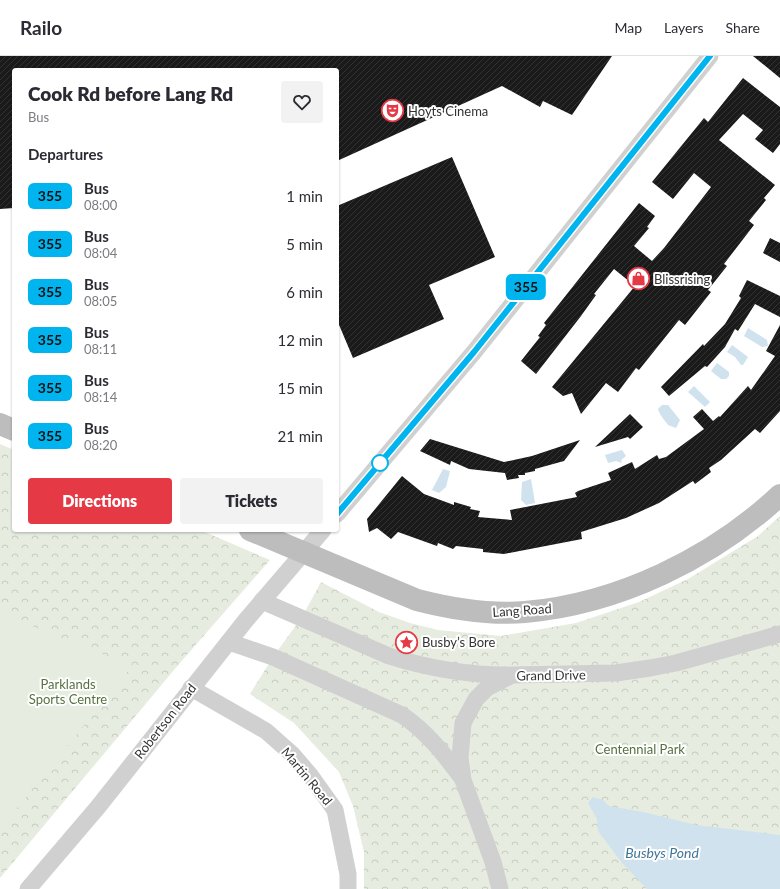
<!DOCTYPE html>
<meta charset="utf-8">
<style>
:root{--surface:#fff;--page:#f2f2f3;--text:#2b2b33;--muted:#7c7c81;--line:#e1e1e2;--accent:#e63946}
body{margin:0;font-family:Lato,sans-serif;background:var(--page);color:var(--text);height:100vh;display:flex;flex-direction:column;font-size:15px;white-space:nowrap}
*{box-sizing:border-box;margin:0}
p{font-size:13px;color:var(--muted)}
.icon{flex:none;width:22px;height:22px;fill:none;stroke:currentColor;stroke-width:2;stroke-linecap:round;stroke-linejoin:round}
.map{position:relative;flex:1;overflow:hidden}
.sheet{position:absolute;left:12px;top:12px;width:327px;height:464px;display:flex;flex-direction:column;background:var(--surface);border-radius:4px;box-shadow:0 1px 3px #0004}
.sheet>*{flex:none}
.badge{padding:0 8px;border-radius:6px;font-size:14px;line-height:26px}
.map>.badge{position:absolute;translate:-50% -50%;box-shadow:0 0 0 2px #fff}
h2{padding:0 16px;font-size:15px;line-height:36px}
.round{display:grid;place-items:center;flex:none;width:42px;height:42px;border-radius:4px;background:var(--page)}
.overview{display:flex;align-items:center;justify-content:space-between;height:68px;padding:0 16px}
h1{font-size:19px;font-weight:800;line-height:30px}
.primary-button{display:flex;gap:8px;margin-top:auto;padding:8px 16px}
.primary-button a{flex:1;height:46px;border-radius:4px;background:var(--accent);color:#fff;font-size:16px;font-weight:800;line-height:46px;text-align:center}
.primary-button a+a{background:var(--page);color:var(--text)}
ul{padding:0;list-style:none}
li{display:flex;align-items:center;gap:12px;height:48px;padding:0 16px}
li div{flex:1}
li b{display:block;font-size:15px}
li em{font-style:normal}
li .badge{min-width:44px;font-weight:700;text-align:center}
header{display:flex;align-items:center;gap:24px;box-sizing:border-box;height:56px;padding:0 20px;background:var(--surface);border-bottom:1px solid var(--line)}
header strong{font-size:19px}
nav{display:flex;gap:22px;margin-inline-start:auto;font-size:14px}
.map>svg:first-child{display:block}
.forest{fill:url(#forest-crowns)}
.garden{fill:#e6ecdf}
.water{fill:#cfe2ee}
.building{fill:url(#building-hatch)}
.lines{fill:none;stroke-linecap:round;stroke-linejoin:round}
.street{stroke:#d0d0d0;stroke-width:17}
.secondary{stroke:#bdbdbd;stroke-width:22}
.line-casing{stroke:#fff;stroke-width:9}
.line{stroke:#00b5ef;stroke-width:6}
.stop-dot{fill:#fff;stroke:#00b5ef;stroke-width:2}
.labels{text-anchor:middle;stroke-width:4;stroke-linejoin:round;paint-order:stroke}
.poi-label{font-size:13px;fill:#333;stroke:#fff;text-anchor:start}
.street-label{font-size:13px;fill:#333;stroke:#fff}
.park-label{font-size:13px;fill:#56703f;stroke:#fff}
.water-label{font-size:14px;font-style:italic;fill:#3f7597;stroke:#fff}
</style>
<header>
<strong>Railo</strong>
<nav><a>Map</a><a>Layers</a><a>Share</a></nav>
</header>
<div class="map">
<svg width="780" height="833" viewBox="0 0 780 833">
<defs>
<pattern id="forest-crowns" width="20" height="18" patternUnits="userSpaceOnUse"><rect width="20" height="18" fill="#e6ecdf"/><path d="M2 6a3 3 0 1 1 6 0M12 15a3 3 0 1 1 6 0" fill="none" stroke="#c6cbc0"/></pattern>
<pattern id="building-hatch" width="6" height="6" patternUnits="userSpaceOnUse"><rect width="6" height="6" fill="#1a1a1a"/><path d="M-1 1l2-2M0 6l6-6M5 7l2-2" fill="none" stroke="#333"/></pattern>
</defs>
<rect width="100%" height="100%" fill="#fff"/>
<!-- forest -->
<g class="forest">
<path d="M0 388 14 394V474H200L270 504 179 608 0 822Z"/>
<path d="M780 460V833H364V796L353 750 339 716 294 667 250 638 273 601 302 561 321 526 379 556 410 567 438 574 501 580 576 567 639 546 688 523 758 480Z"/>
</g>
<!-- garden -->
<path class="garden" d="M0 557 132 610 0 773Z"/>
<!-- water -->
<g class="water">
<path d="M748 272 767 284 768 290 762 291 744 280Z"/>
<path d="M732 289 748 301 743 309H741L735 301 727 296Z"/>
<path d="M717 307 729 316V320L726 323H721L711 315Z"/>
<path d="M694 330 710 346 705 351 688 336Z"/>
<path d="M662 349H668L680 364 676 372 668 369C665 365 659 358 658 353Z"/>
<path d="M622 394 626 400 621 404 622 407 616 405 608 407 605 399Z"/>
<path d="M443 413 450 415 446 431 439 437 432 434Z"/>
<path d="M531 423 535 447 526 449 521 444 522 426Z"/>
<path d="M593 741 603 744 609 750 643 756 696 769 780 779V833H647L622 807 598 775 597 763 588 747Z"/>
</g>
<!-- building -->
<g class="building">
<path d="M0 0H612L572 59 543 45 540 51 502 30 337 105V14H14V152L0 153Z"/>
<path d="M753 0H780V22Z"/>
<path d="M743 22 780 51V88L773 97 755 83 763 74 743 58 719 84 775 129 764 142 766 144 749 165 754 169 724 208 727 210 708 234 711 236 685 269 679 264 639 314 636 312 618 336 606 327 581 358 572 337 563 340 552 331 635 230 614 213 594 238 596 239 581 260 536 318 521 305 540 281 538 280 546 269 544 267 639 147 655 160 647 171 649 172 634 190 652 205 664 192 711 131 694 117 673 143 652 126 704 62 708 66Z"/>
<path d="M452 101 495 201 429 229 444 263 353 302 337 264V150Z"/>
<path d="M770 182 780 187V206L763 197Z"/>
<path d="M747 224 780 240V261L755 248 738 275 735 273 725 291 707 311 705 310 669 340 661 331 703 288 704 290 725 268 741 242 739 240Z"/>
<path d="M780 269V355L760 377 755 373 721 404 709 412 711 416 695 428 693 425 659 447 626 462 581 476 582 483 504 498 483 496V493L456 490 453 493 438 487 437 490 398 476 391 483 377 472 369 476 367 463 402 420 424 438 454 449V446L471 451 470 453 480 455 478 461 512 464 510 454 577 441 575 437 578 435 611 424 608 417 632 406 635 413 657 399 659 403 666 401 704 373 693 361 702 353 713 365 719 360 720 361 748 330 751 334 775 300 766 295Z"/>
<path d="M630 358 643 371 630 383 628 381 595 391Z"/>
<path d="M430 383 504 406 532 400 580 384 564 405 535 413V415L525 417V419H518L519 422 507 424 505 417 469 413 451 405 450 409 420 395Z"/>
</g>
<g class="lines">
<!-- street -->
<g class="street">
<path d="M337 458 474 296 710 0"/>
<path d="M262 545 389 600C427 612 468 619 508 619"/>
<path d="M229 586 273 601 402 659C427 676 444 698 462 722"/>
<path d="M191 632 266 675 292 698 310 719 335 754 348 818V833"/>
<path d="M28 833 98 751 246 564 323 474"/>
<path d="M500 833 493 806 463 724 460 702 463 667 476 643 487 632 512 619 616 617 650 612 676 607 780 578"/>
</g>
<!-- secondary -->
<g class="secondary">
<path d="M0 368 14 374"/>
<path d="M250 474 417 544C452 553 489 559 525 556 618 548 713 502 780 439"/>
</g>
</g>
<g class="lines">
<defs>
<path id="line" d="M337 458 474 296 710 0"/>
</defs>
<!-- line casing -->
<use href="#line" class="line-casing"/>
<!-- line -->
<use href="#line" class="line"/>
</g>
<!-- icons -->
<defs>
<symbol id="theatre-ring" viewBox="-11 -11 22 22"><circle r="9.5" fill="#fff" stroke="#e63946" stroke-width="1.5"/><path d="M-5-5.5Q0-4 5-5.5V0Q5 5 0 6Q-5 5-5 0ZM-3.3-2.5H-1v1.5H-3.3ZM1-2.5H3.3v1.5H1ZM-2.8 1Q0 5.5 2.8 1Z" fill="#e63946"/></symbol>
<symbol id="shop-ring" viewBox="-11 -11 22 22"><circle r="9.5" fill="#fff" stroke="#e63946" stroke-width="1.5"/><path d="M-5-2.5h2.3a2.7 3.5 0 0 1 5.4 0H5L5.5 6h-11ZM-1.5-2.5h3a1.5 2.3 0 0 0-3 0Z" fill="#e63946"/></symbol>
<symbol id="sight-ring" viewBox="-11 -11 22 22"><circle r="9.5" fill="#fff" stroke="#e63946" stroke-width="1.5"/><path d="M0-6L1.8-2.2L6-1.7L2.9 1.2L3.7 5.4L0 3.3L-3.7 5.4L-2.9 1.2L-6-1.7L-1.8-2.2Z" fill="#e63946"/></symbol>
</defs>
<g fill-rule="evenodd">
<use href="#theatre-ring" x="380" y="42" width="25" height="25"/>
<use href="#shop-ring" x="626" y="210" width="25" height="25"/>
<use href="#sight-ring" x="394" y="574" width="25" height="25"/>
</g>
<!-- markers -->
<circle class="stop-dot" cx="380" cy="407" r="8"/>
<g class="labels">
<!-- poi labels -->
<g class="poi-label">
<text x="408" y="60">Hoyts Cinema</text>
<text x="654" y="228">Blissrising</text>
<text x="422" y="591">Busby’s Bore</text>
</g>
<!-- street labels -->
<g class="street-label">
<text transform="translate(522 554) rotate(-4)" y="5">Lang Road</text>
<text transform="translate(551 619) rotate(-1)" y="5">Grand Drive</text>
<text transform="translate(165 665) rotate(-52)" y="5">Robertson Road</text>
<text transform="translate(307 720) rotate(50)" y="5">Martin Road</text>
</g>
<!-- park labels -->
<g class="park-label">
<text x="68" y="633">Parklands<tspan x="68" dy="15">Sports Centre</tspan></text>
<text x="640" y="698">Centennial Park</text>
</g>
<!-- water labels -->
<g class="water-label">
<text x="662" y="802">Busbys Pond</text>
</g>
</g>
</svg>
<b class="badge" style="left:526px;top:231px;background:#00b5ef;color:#111">355</b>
<section class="sheet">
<div class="overview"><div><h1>Cook Rd before Lang Rd</h1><p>Bus</p></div><a class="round"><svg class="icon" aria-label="heart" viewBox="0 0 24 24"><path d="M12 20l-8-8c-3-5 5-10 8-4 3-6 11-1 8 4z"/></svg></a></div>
<h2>Departures</h2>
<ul>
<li><span class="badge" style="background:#00b5ef;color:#111">355</span><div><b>Bus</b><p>08:00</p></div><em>1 min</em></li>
<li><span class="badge" style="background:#00b5ef;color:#111">355</span><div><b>Bus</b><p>08:04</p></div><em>5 min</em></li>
<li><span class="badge" style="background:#00b5ef;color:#111">355</span><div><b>Bus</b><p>08:05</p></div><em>6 min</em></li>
<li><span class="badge" style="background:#00b5ef;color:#111">355</span><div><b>Bus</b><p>08:11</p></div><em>12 min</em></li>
<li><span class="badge" style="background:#00b5ef;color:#111">355</span><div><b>Bus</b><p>08:14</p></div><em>15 min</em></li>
<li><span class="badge" style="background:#00b5ef;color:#111">355</span><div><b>Bus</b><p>08:20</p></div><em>21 min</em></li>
</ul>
<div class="primary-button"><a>Directions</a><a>Tickets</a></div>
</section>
</div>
